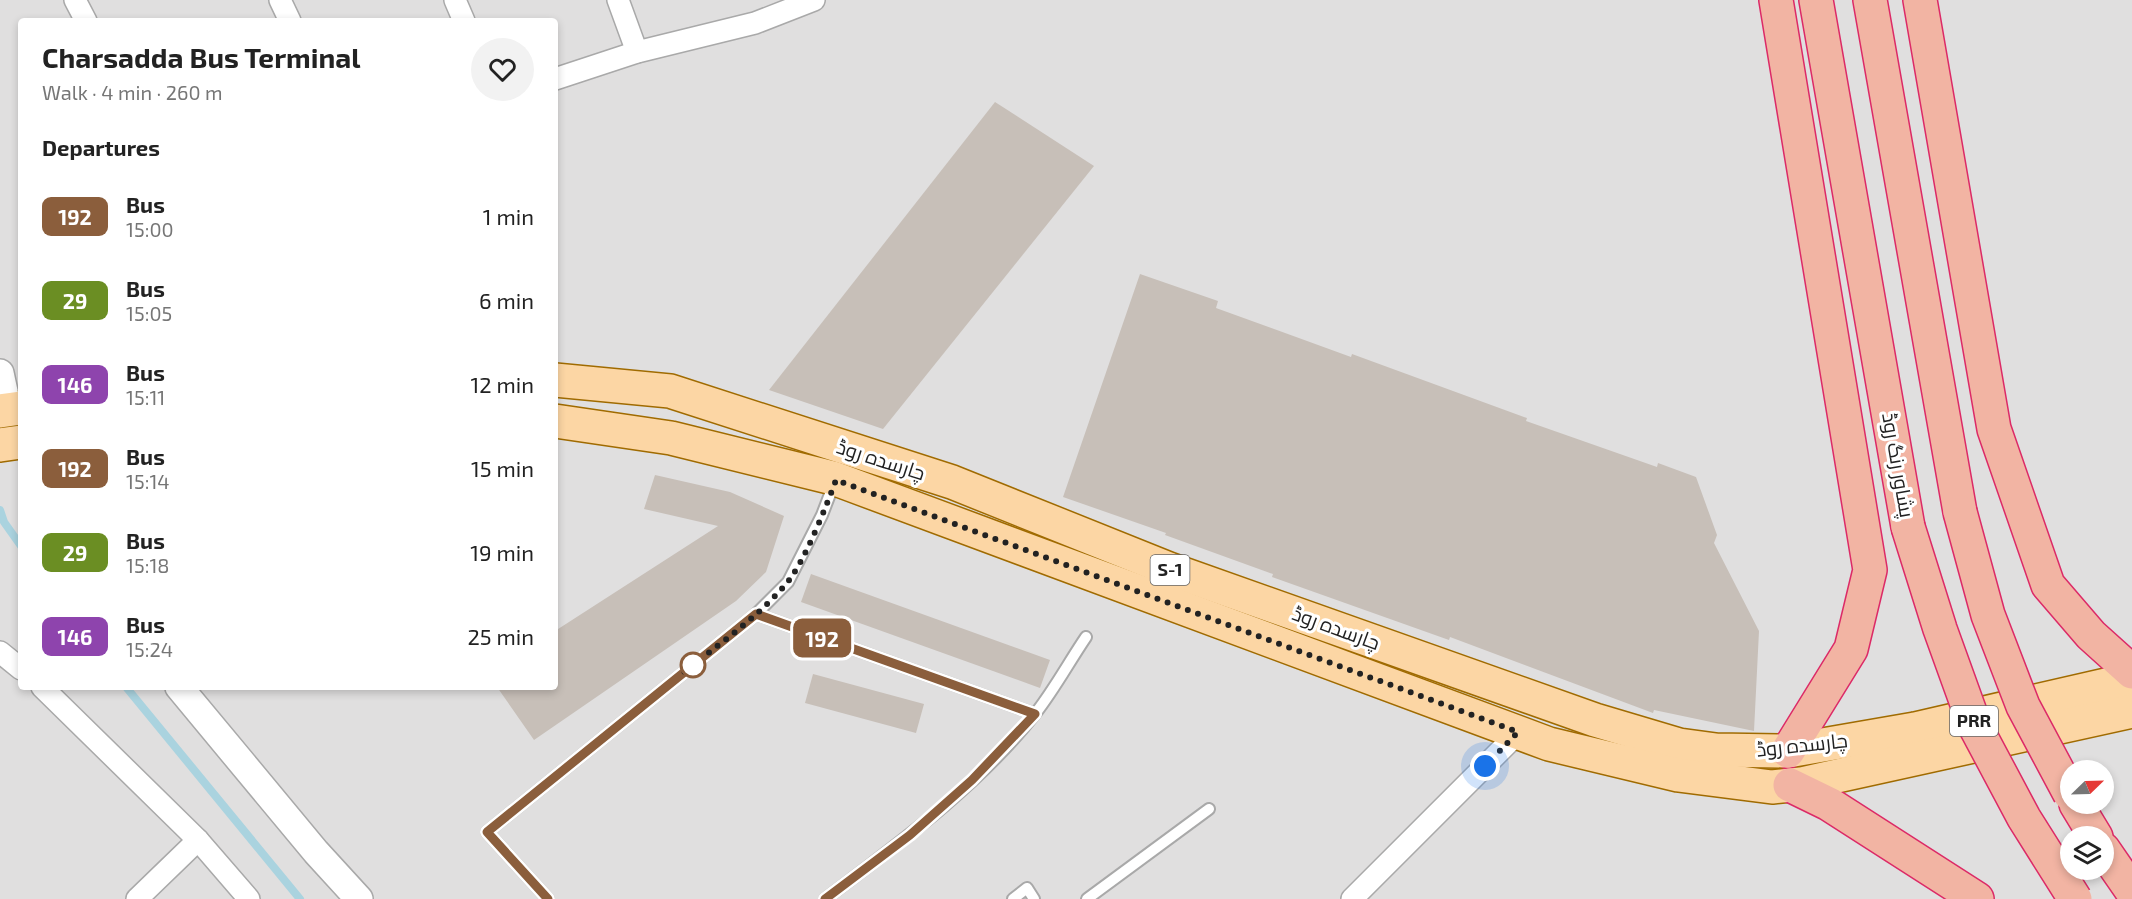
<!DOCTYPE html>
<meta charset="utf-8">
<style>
:root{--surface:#fff;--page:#f2f2f2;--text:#222;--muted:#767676}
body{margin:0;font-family:"Exo 2",Cairo,sans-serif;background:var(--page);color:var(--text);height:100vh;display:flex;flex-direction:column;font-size:22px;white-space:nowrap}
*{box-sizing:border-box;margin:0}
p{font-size:20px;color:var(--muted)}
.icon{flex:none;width:33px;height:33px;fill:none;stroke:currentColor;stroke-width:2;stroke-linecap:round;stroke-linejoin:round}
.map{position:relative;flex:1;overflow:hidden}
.details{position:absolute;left:18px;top:18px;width:540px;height:672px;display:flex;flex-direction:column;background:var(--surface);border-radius:6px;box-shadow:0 3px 9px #0003}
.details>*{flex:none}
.badge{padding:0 12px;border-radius:9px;font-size:21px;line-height:39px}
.needle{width:39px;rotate:67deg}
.tools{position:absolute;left:2060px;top:760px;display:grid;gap:12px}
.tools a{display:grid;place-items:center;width:54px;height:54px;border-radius:50%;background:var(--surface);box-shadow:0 3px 9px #0003;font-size:30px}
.you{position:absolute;width:30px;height:30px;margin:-15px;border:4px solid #fff;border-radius:50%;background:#1a73e8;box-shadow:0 0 0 9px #1a73e833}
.map>.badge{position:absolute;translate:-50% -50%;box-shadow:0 0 0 3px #fff}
h2{padding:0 24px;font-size:22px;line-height:54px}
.round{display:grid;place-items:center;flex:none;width:63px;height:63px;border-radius:32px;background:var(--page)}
.overview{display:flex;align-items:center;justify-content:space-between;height:102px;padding:0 24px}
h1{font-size:28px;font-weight:700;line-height:45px}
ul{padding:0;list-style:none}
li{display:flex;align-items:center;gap:18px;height:84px;padding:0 24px}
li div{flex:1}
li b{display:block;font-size:22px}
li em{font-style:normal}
li .badge{min-width:66px;font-weight:700;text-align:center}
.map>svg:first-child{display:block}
.residential{fill:#e0dfdf;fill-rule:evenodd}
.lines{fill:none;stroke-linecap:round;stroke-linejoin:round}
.stream{stroke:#aad3df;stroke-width:8}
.building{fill:#c7bfb8}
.service-casing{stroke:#a9a9a9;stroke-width:14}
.minor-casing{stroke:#a9a9a9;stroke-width:24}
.tertiary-casing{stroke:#a9a9a9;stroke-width:30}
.primary-casing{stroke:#a06b00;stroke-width:36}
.trunk-casing{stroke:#dc2a67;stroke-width:36}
.service{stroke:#fff;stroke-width:10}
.minor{stroke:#fff;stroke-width:21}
.tertiary{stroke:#fff;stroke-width:27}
.primary{stroke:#fcd6a4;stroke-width:33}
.trunk{stroke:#f2b4a3;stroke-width:33}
.trunk-bridge-casing{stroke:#dc2a67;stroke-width:36;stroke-linecap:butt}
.trunk-bridge{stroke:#f2b4a3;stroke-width:33}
.line-casing{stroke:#fff;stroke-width:14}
.line{stroke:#8b5e3c;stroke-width:9}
.walk{stroke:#222;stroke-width:6;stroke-dasharray:0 10.8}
.stop-dot{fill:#fff;stroke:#8b5e3c;stroke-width:3}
.labels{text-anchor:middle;stroke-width:6;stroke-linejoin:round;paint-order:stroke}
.shield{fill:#fff;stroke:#646464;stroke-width:1.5}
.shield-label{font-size:18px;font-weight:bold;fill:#222}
.street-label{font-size:20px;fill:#222;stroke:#fff}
</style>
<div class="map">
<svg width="2132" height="899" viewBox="0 0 2132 899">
<rect width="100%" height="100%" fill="#f2efe9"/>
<!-- residential -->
<path class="residential" d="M0 0H2132V899H0ZM21 21H555V687H21ZM2070 771H2103V804H2070ZM2070 837H2103V870H2070Z"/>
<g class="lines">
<!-- stream -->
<g class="stream">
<path d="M0 510 4 522 21 546"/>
<path d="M126 687 300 899"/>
</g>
</g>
<!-- building -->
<g class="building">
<path d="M995 102 1094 166 883 429 769 390Z"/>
<path d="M1140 274 1218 301 1216 308 1351 357 1352 354 1527 418 1526 421 1657 467 1658 463 1696 477 1717 535 1714 543 1759 631 1754 731 1654 710 1653 713 1450 637 1449 640 1272 577 1273 574 1165 535 1166 533 1063 497Z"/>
<path d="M655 475 730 492 784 516 766 572 736 601 534 740 497 687H555V631L718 526 644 509Z"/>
<path d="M811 574 1050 660 1040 688 801 602Z"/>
<path d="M813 674 924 704 916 733 805 703Z"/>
</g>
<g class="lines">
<defs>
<g id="service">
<path d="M756 614 1035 714"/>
<path d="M548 899 487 832 756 614 788 582 822 515 835 481"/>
<path d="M825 899C899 843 977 787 1035 714 1054 690 1069 662 1086 637"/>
<path d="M1013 899 1027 888 1034 899"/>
<path d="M1087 899 1209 809"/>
</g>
<g id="minor">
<path d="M75 0 86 21"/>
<path d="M280 0 290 21"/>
<path d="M455 0 464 21"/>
<path d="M618 0 637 52"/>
<path d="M555 79 637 52 755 23 814 0"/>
<path d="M0 652 21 669"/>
<path d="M42 687 198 840 249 899"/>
<path d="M137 899 198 840"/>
<path d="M1352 899 1518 733"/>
</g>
<g id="tertiary">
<path d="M0 373 8 410"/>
<path d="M179 687 316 852 359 899"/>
</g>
<g id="primary">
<path d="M555 380 670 391 952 482 1169 569 1595 720 1679 745 1716 750 1788 751 1915 729 2132 679"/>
<path d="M0 411 21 408"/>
<path d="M555 421 671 438 833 478 1549 744 1678 775 1772 787 1801 784 2132 711"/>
<path d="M0 445 21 442"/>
</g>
<g id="trunk">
<path d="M1776 0 1870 570 1851 649 1788 751"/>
<path d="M1816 0 1908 527"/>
<path d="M1870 0 1960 512"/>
<path d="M1920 0 1994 429 2048 585 2091 635 2132 672"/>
<path d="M1790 785 1829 804 1977 899"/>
<path d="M2076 804 2096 837"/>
<path d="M2103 849 2132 891"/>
</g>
</defs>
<!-- service casing -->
<use href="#service" class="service-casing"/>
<!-- minor casing -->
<use href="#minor" class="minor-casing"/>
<!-- tertiary casing -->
<use href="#tertiary" class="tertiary-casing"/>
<!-- primary casing -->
<use href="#primary" class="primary-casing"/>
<!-- trunk casing -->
<use href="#trunk" class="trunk-casing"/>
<!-- service -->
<use href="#service" class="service"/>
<!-- minor -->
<use href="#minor" class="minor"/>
<!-- tertiary -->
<use href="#tertiary" class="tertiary"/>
<!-- primary -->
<use href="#primary" class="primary"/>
<!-- trunk -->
<use href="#trunk" class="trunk"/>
<defs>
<g id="trunk-bridge">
<path d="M1960 512 1988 615 2023 706 2070 794"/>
<path d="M1908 527 1940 629 1975 726 2024 818 2075 899"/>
</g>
</defs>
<!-- trunk-bridge casing -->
<use href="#trunk-bridge" class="trunk-bridge-casing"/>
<!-- trunk-bridge -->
<use href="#trunk-bridge" class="trunk-bridge"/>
</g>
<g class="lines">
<defs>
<path id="line" d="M548 899 487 832 756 614 1035 714 972 780 910 835 825 899"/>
</defs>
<!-- line casing -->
<use href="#line" class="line-casing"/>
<!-- line -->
<use href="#line" class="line"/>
<!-- walk -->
<path class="walk" d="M693 665 684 672C719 644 757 618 786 584 804 563 826 507 836 480L1518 732 1485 766"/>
</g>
<!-- markers -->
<circle class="stop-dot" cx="693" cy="665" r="12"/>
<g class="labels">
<!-- shield labels -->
<g class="shield">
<rect x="1150.5" y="555" width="39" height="30" rx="4.5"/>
<rect x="1950" y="706" width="48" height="30" rx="4.5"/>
</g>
<g class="shield-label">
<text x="1170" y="576">S-1</text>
<text x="1974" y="727">PRR</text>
</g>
<!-- street labels -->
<g class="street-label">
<text transform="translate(881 460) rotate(18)" y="7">چارسدہ روڈ</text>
<text transform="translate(1898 465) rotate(80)" y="7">پشاور رنگ روڈ</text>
<text transform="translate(1336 628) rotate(20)" y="7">چارسدہ روڈ</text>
<text transform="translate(1802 745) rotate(-6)" y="7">چارسدہ روڈ</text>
</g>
</g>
</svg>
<div class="tools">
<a><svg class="needle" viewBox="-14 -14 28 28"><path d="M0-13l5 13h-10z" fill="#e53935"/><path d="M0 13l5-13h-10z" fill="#767676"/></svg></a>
<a><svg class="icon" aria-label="layers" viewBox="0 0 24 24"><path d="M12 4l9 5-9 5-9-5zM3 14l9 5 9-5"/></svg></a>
</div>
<div class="you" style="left:1485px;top:766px"></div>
<b class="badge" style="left:822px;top:638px;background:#8b5e3c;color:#fff">192</b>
<section class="details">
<div class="overview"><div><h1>Charsadda Bus Terminal</h1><p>Walk · 4 min · 260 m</p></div><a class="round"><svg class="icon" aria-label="heart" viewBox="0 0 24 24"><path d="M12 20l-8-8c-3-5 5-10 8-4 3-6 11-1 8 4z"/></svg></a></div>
<h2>Departures</h2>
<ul>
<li><span class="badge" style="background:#8b5e3c;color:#fff">192</span><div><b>Bus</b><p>15:00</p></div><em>1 min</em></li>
<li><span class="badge" style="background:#6b8e23;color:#fff">29</span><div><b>Bus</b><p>15:05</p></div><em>6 min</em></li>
<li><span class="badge" style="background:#8e44ad;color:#fff">146</span><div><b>Bus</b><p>15:11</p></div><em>12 min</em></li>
<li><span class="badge" style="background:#8b5e3c;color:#fff">192</span><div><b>Bus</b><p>15:14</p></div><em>15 min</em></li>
<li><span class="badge" style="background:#6b8e23;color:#fff">29</span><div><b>Bus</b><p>15:18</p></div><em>19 min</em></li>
<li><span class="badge" style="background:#8e44ad;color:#fff">146</span><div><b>Bus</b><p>15:24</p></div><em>25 min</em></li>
</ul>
</section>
</div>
